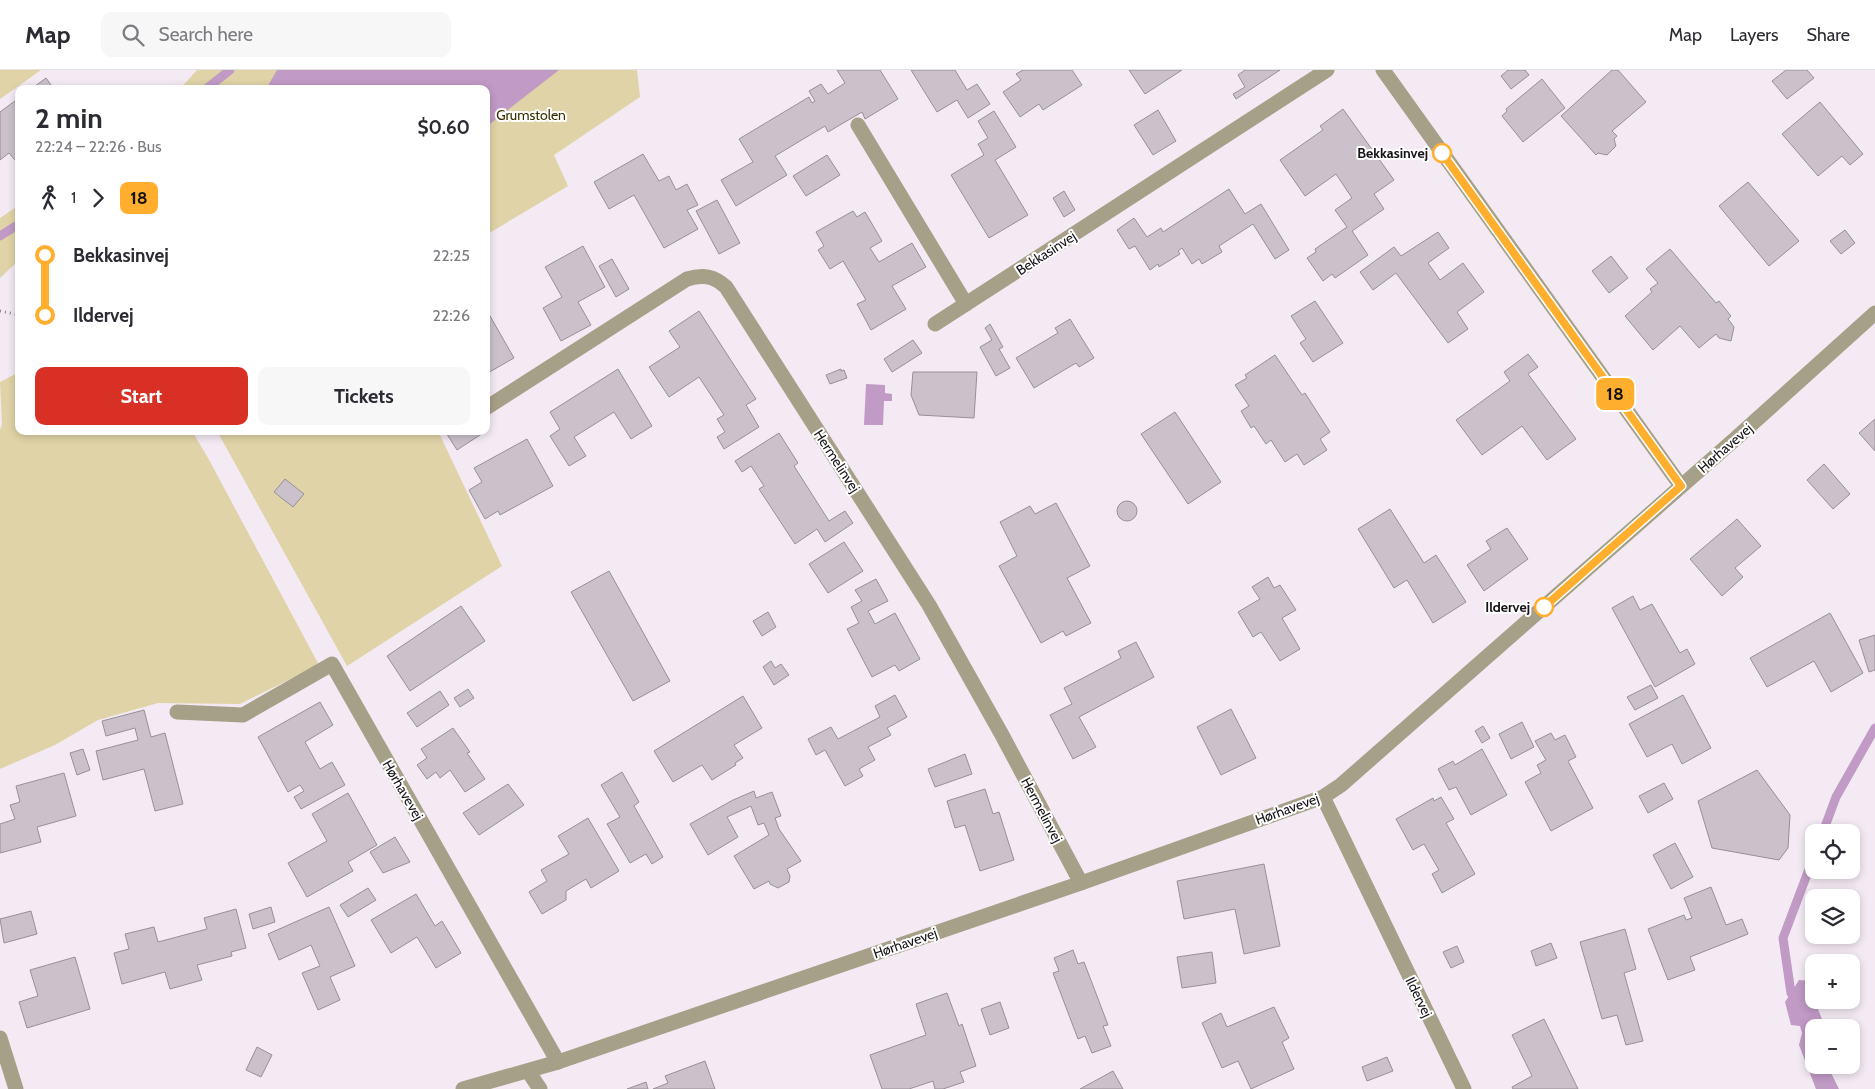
<!DOCTYPE html>
<meta charset="utf-8">
<style>
:root{--surface:#fff;--page:#f7f7f7;--text:#2b2b33;--muted:#7c7c81;--line:#e1e1e2;--accent:#d93025}
body{margin:0;font-family:Cabin,sans-serif;background:var(--page);color:var(--text);height:100vh;display:flex;flex-direction:column;font-size:19px;white-space:nowrap}
*{box-sizing:border-box;margin:0}
p{font-size:16px;color:var(--muted)}
.icon{flex:none;width:28px;height:28px;fill:none;stroke:currentColor;stroke-width:2;stroke-linecap:round;stroke-linejoin:round}
.map{position:relative;flex:1;overflow:hidden}
.side{position:absolute;left:15px;top:15px;width:475px;height:350px;display:flex;flex-direction:column;background:var(--surface);border-radius:10px;box-shadow:0 2px 8px #0003}
.side>*{flex:none}
.badge{padding:0 10px;border-radius:8px;font-size:18px;line-height:32px}
.fabs{position:absolute;left:1805px;top:754px;display:grid;gap:10px}
.fabs a{display:grid;place-items:center;width:55px;height:55px;border-radius:10px;background:var(--surface);box-shadow:0 2px 8px #0003;font-size:25px}
.map>.badge{position:absolute;translate:-50% -50%;box-shadow:0 0 0 2px #fff}
.legs{display:flex;align-items:center;gap:8px;height:55px;padding:0 20px;font-size:16px}
.legs p{margin-inline-start:auto}
.summary{display:flex;align-items:center;justify-content:space-between;height:85px;padding:0 20px}
h1{font-size:28px;font-weight:700;line-height:38px}
.primary-button{display:flex;gap:10px;margin-top:auto;padding:10px 20px}
.primary-button a{flex:1;height:58px;border-radius:10px;background:var(--accent);color:#fff;font-size:20px;font-weight:700;line-height:58px;text-align:center}
.primary-button a+a{background:var(--page);color:var(--text)}
ul{padding:0 20px;list-style:none}
li{display:flex;align-items:center;gap:18px;height:60px;font-size:19px}
li i{display:grid;place-items:center;width:8px;height:100%;margin:0 6px;background:currentColor}
li i::after{content:'';width:12px;height:12px;margin:-6px;border:4px solid;border-radius:50%;background:var(--surface)}
li p{margin-inline-start:auto}
li:first-child i{background:linear-gradient(#0000 50%,currentColor 0)}
li:last-child i{background:linear-gradient(currentColor 50%,#0000 0)}
header{display:flex;align-items:center;gap:30px;box-sizing:border-box;height:70px;padding:0 25px;background:var(--surface);border-bottom:1px solid var(--line)}
header strong{font-size:24px}
nav{display:flex;gap:28px;margin-inline-start:auto;font-size:18px}
.search{width:350px;height:45px;background:var(--page);display:flex;align-items:center;gap:12px;box-sizing:border-box;padding:0 18px;border-radius:10px;color:var(--muted);font-size:19px}
.map>svg:first-child{display:block}
.green{fill:#e0d3a7}
.water{fill:#c19ac5}
.lines{fill:none;stroke-linecap:round;stroke-linejoin:round}
.stream{stroke:#c19ac5;stroke-width:9}
.building{fill:#cac1cb;stroke:#988f99}
.path{stroke:#878188;stroke-width:3;stroke-dasharray:1 4;stroke-linecap:butt}
.minor{stroke:#a6a088;stroke-width:15}
.line-1-casing{stroke:#fff;stroke-width:11}
.line-1{stroke:#ffae2d;stroke-width:8}
.stop-1-dot{fill:#fff;stroke:#ffae2d;stroke-width:2.5}
.labels{text-anchor:middle;stroke-width:4;stroke-linejoin:round;paint-order:stroke}
.park-label{font-size:14px;fill:#3b3001;stroke:#fff}
.stop-label{font-size:14px;font-weight:bold;fill:#171418;stroke:#fff;text-anchor:end}
.street-label{font-size:14px;fill:#171418;stroke:#fff}
</style>
<header>
<strong>Map</strong>
<div class="search"><svg class="icon" aria-label="search" viewBox="0 0 24 24"><circle cx="10" cy="10" r="6"/><path d="M15 15l6 6"/></svg>Search here</div>
<nav><a>Map</a><a>Layers</a><a>Share</a></nav>
</header>
<div class="map">
<svg width="1875" height="1019" viewBox="0 0 1875 1019">
<rect width="100%" height="100%" fill="#f3eaf4"/>
<!-- green -->
<g class="green">
<path d="M0 0H41L0 29Z"/>
<path d="M197 0H637L640 27 554 85 568 116 486 165V19H180Z"/>
<path d="M19 135V190L0 208V148Z"/>
<path d="M19 302V361H192L208 388 319 595 240 634 158 633 98 650 55 675 0 699V360L2 354 0 312Z"/>
<path d="M217 361H438L502 496 347 596Z"/>
</g>
<!-- water -->
<g class="water">
<path d="M277 0H559L486 57V19H266Z"/>
<path d="M866 314 885 315V323L892 324V331H884L883 355H864Z"/>
<path d="M1799 910 1814 911V930H1824L1818 939 1825 957 1814 958V995H1831L1830 1001 1839 1019H1816L1799 975 1802 963 1800 956 1791 955 1785 932Z"/>
</g>
<g class="lines">
<!-- stream -->
<g class="stream">
<path d="M206 19 230 0"/>
<path d="M0 166 19 154"/>
<path d="M1823 762 1836 727 1875 658"/>
<path d="M1791 923 1783 868 1814 786"/>
</g>
</g>
<!-- building -->
<g class="building">
<path d="M837 0H880L898 29 865 49 862 42 828 62 825 56 775 86 787 105 736 136 721 110 753 92 739 69 809 27 812 33 815 31 809 21 821 14 828 24 845 13Z"/>
<path d="M911 0H955L967 20 977 14 990 34 968 48 957 30 937 42Z"/>
<path d="M1023 0H1072L1082 15 1043 40 1039 34 1020 47 1003 22 1021 10 1016 4Z"/>
<path d="M1129 0H1182L1145 24Z"/>
<path d="M1245 0H1280L1236 29 1233 24 1245 17 1238 5Z"/>
<path d="M1508 0H1525L1529 5 1511 19 1501 6Z"/>
<path d="M1612 0H1618L1646 32 1612 61 1617 66 1614 69 1616 76 1607 85 1598 83 1596 85 1561 46Z"/>
<path d="M1786 0H1807L1814 8 1787 29 1772 11Z"/>
<path d="M46 8 54 19H31Z"/>
<path d="M1542 9 1565 38 1523 72 1502 46 1507 41 1506 39Z"/>
<path d="M19 28V87L15 90 9 83 0 90V42Z"/>
<path d="M1820 32 1863 84 1850 95 1842 86 1818 106 1782 64Z"/>
<path d="M1343 39 1394 110 1374 124 1384 139 1352 161 1368 185 1335 208 1332 204 1323 211 1307 188 1316 182 1315 179 1347 157 1335 140 1352 128 1336 104 1305 126 1280 90 1323 60 1320 56Z"/>
<path d="M1158 40 1176 71 1153 85 1134 55Z"/>
<path d="M994 41 1016 77 995 90 1028 145 989 168 951 105 984 85 978 74 988 68 978 51Z"/>
<path d="M643 84 659 111 669 106 676 120 687 114 698 135 687 140 698 159 664 178 634 125 609 139 594 112Z"/>
<path d="M827 85 840 105 806 126 793 106Z"/>
<path d="M1748 112 1799 171 1769 196 1719 136Z"/>
<path d="M1229 119 1245 144 1261 134 1289 180 1275 189 1253 154 1219 176 1222 182 1202 194 1199 189 1192 194 1182 178 1178 181 1180 184 1159 197 1158 194 1150 200 1135 176 1129 179 1117 160 1134 148 1147 167 1161 158 1163 162Z"/>
<path d="M1064 121 1075 140 1064 147 1053 128Z"/>
<path d="M717 130 740 173 719 184 696 141Z"/>
<path d="M853 141 857 147 865 142 882 171 870 178 879 192 912 173 926 197 892 216 906 239 871 260 857 234 866 230 843 191 830 199 818 180 824 176 816 162Z"/>
<path d="M1845 160 1855 173 1841 184 1830 171Z"/>
<path d="M1438 162 1449 178 1428 193 1440 210 1463 193 1484 222 1457 242 1468 259 1448 273 1396 203 1373 220 1360 202 1394 177 1401 186Z"/>
<path d="M583 176 605 217 578 232 591 255 561 271 543 238 562 227 545 197Z"/>
<path d="M1670 179 1716 233 1719 231 1731 246 1728 249 1734 257 1731 271 1719 268 1716 264 1699 278 1680 256 1653 280 1625 246 1652 222 1650 219 1658 213 1646 199Z"/>
<path d="M1611 186 1628 208 1609 223 1592 201Z"/>
<path d="M612 189 629 219 616 227 599 196Z"/>
<path d="M1315 231 1343 273 1313 292 1300 273 1306 269 1291 246Z"/>
<path d="M486 239 514 288 486 304Z"/>
<path d="M699 241 756 329 746 335 759 357 724 379 717 367 725 362 717 349 724 345 699 307 669 327 649 297 680 277 669 261Z"/>
<path d="M1070 249 1094 288 1079 297 1076 293 1034 318 1016 288 1058 263 1055 258Z"/>
<path d="M990 254 1003 277 999 279 1010 298 996 306 980 277 992 270 985 258Z"/>
<path d="M913 270 922 283 892 302 884 289Z"/>
<path d="M1528 284 1538 297 1528 304 1576 369 1547 390 1522 356 1482 385 1456 350 1510 311 1504 302Z"/>
<path d="M1275 285 1302 325 1305 323 1330 362 1320 369 1327 380 1304 395 1297 384 1285 392 1271 370 1266 374 1254 356 1251 358 1241 341 1249 336 1235 315 1247 308 1245 305Z"/>
<path d="M618 299 652 356 631 369 614 342 574 367 586 386 569 396 550 366 560 359 550 342Z"/>
<path d="M841 299V301L844 300 847 308 830 314 826 305Z"/>
<path d="M913 302H977L974 348 919 345 911 325Z"/>
<path d="M1175 342 1221 412 1188 434 1141 364Z"/>
<path d="M1875 349V381L1859 363Z"/>
<path d="M445 361H481L483 363 457 380Z"/>
<path d="M779 363 798 393 794 396 829 451 845 441 853 453 825 472 817 459 795 474 759 419 764 416 751 396 742 402 735 391Z"/>
<path d="M527 369 553 416 500 445 498 441 485 449 469 420 482 412 474 398Z"/>
<path d="M1824 394 1850 424 1833 439 1807 410Z"/>
<path d="M285 409 304 424 293 437 274 422Z"/>
<circle cx="1127" cy="441" r="10"/>
<path d="M1056 433 1090 496 1067 508 1091 553 1066 566 1063 561 1041 573 999 496 1017 486 1000 452 1030 436 1035 444Z"/>
<path d="M1390 439 1424 493 1436 485 1466 532 1433 553 1407 510 1394 518 1358 459Z"/>
<path d="M1737 449 1761 476 1735 498 1743 507 1722 526 1690 489Z"/>
<path d="M1507 458 1528 489 1484 521 1467 495 1491 479 1486 471Z"/>
<path d="M844 472 863 501 828 523 809 494Z"/>
<path d="M609 501 670 611 633 631 571 522Z"/>
<path d="M1268 507 1274 518 1280 515 1296 540 1282 548 1300 579 1280 591 1261 562 1253 567 1238 542 1260 529 1252 517Z"/>
<path d="M876 509 888 531 868 541 875 554 895 543 920 589 899 601 895 595 872 607 847 559 859 553 851 537 862 531 855 520Z"/>
<path d="M1633 526 1640 540 1652 534 1680 583 1687 579 1695 594 1655 617 1612 538Z"/>
<path d="M461 536 485 571 410 621 387 586Z"/>
<path d="M768 542 776 557 762 566 753 551Z"/>
<path d="M1830 543 1863 603 1831 622 1814 591 1767 617 1750 588Z"/>
<path d="M1875 565V600L1869 602 1859 570Z"/>
<path d="M1136 572 1154 607 1079 647 1096 677 1073 689 1050 645 1072 634 1064 618 1121 588 1118 581Z"/>
<path d="M771 591 775 598 781 594 789 605 774 615 763 597Z"/>
<path d="M1651 615 1658 628 1635 640 1627 627Z"/>
<path d="M468 619 474 628 460 637 454 628Z"/>
<path d="M440 621 449 635 417 657 407 643Z"/>
<path d="M895 625 907 647 887 658 891 665 868 677 875 690 859 699 863 706 845 716 825 680 816 685 808 669 831 657 838 669 880 647 875 636Z"/>
<path d="M1683 625 1711 678 1682 694 1672 674 1647 687 1629 654Z"/>
<path d="M743 626 762 658 734 675 743 688 735 693 736 695 712 710 702 695 673 712 654 681Z"/>
<path d="M320 632 333 655 305 672 320 699 332 692 345 715 301 739 294 727 304 721 300 715 288 722 258 667Z"/>
<path d="M1231 639 1256 688 1221 705 1197 657Z"/>
<path d="M144 640 151 667 165 663 183 734 155 741 144 699 103 710 96 681 138 670 135 658 106 666 102 651Z"/>
<path d="M1522 652 1534 677 1511 689 1499 664Z"/>
<path d="M1483 656 1490 668 1482 673 1475 661Z"/>
<path d="M453 658 470 682 467 683 485 709 465 722 450 700 440 708 436 702 427 709 417 695 427 688 421 679Z"/>
<path d="M1551 663 1555 670 1565 665 1576 687 1568 691 1593 738 1551 761 1525 712 1541 703 1537 695 1546 690 1535 671Z"/>
<path d="M83 679 90 700 77 705 70 683Z"/>
<path d="M1482 679 1507 725 1471 745 1456 717 1449 720 1438 699 1453 691 1455 695Z"/>
<path d="M965 684 972 704 935 717 928 699Z"/>
<path d="M1757 700 1790 745 1788 778 1779 790 1712 778 1698 731Z"/>
<path d="M622 702 639 732 634 736 663 787 652 794 646 784 630 793 607 754 620 747 601 715Z"/>
<path d="M64 703 76 746 37 757 41 772 0 783V754L15 749 10 735 20 732 16 716Z"/>
<path d="M1664 713 1673 729 1648 743 1639 726Z"/>
<path d="M508 714 524 735 479 765 463 743Z"/>
<path d="M985 719 993 744 999 742 1014 790 980 801 965 755 955 758 947 731Z"/>
<path d="M754 721 756 728 772 722 781 746 775 748 779 759 801 791 787 799 790 806 789 812 778 818 770 814 769 811 754 819 734 786 769 765 764 753 758 755 751 736 727 747 738 767 708 785 690 754 733 730Z"/>
<path d="M348 723 377 775 348 792 353 801 307 827 288 793 327 771 312 744Z"/>
<path d="M1441 727 1454 749 1446 753 1475 804 1442 823 1432 804 1439 800 1424 774 1413 780 1396 749 1433 728 1434 731Z"/>
<path d="M588 748 619 801 591 818 586 809 566 821V830L542 844 529 822 547 811 541 800 569 784 558 766Z"/>
<path d="M395 767 410 792 383 803 370 782Z"/>
<path d="M1675 773 1693 807 1671 819 1653 785Z"/>
<path d="M1264 794 1280 876 1244 884 1235 839 1184 849 1177 811Z"/>
<path d="M1711 817 1726 855 1742 849 1748 864 1690 887 1695 900 1668 910 1648 859 1684 845 1686 850 1692 848 1684 828Z"/>
<path d="M368 818 376 830 348 847 340 835Z"/>
<path d="M416 824 435 856 442 851 461 883 436 898 417 867 391 883 371 850Z"/>
<path d="M271 837 275 852 253 859 249 844Z"/>
<path d="M329 837 355 896 330 907 340 930 318 940 302 903 320 896 311 875 279 890 268 864Z"/>
<path d="M236 839 246 878 231 882 232 886 197 895 202 910 170 919 165 902 122 914 114 883 129 879 125 864 154 857 158 872 207 859 204 848Z"/>
<path d="M31 841 37 864 4 873 0 849Z"/>
<path d="M1625 859 1636 899 1624 903 1643 971 1626 975 1617 945 1602 949 1580 872Z"/>
<path d="M1551 873 1557 888 1536 896 1531 881Z"/>
<path d="M1457 876 1464 892 1451 898 1443 882Z"/>
<path d="M1073 880 1078 894 1084 892 1108 955 1103 956 1111 976 1092 983 1085 966 1078 969 1053 903 1059 901 1054 888Z"/>
<path d="M1212 882 1216 913 1182 918 1177 887Z"/>
<path d="M75 887 90 939 27 958 19 932 38 926 30 900Z"/>
<path d="M947 923 959 956 962 954 976 996 960 1002 964 1012 943 1019H935L933 1011 909 1019H882L870 985 926 965 916 934Z"/>
<path d="M1000 932 1009 958 990 965 981 939Z"/>
<path d="M1274 937 1289 968 1282 972 1294 999 1251 1019 1238 991 1222 998 1202 953 1221 943 1227 957Z"/>
<path d="M1544 949 1578 1019H1513L1512 1017 1532 1006 1512 965Z"/>
<path d="M257 977 272 985 261 1007 246 1000Z"/>
<path d="M1387 987 1393 1001 1367 1011 1362 997Z"/>
<path d="M705 991 715 1019H653L668 1013 665 1006Z"/>
<path d="M1113 1001 1123 1019H1080Z"/>
<path d="M646 1012 648 1019H627Z"/>
</g>
<g class="lines">
<!-- path -->
<path class="path" d="M0 241 19 245"/>
<!-- minor -->
<g class="minor">
<path d="M1383 0 1681 416"/>
<path d="M858 55 966 234"/>
<path d="M935 254 1327 0"/>
<path d="M486 338 687 209C703 204 714 206 726 217L929 535 1002 665 1081 813"/>
<path d="M177 642 243 645 332 594 558 992"/>
<path d="M1323 727 1464 1019"/>
<path d="M0 968 16 1019"/>
<path d="M528 1001 540 1019"/>
<path d="M463 1019 558 992 1081 813 1323 727 1341 715 1734 370 1875 243"/>
</g>
</g>
<g class="lines">
<defs>
<path id="line-1" d="M1442 83 1681 416 1544 537"/>
</defs>
<!-- line-1 casing -->
<use href="#line-1" class="line-1-casing"/>
<!-- line-1 -->
<use href="#line-1" class="line-1"/>
</g>
<!-- markers -->
<g class="stop-1-dot">
<circle cx="1442" cy="83" r="9"/>
<circle cx="1544" cy="537" r="9"/>
</g>
<g class="labels">
<!-- park labels -->
<g class="park-label">
<text x="531" y="50">Grumstolen</text>
</g>
<!-- stop labels -->
<g class="stop-label">
<text x="1428" y="88">Bekkasinvej</text>
<text x="1530" y="542">Ildervej</text>
</g>
<!-- street labels -->
<g class="street-label">
<text transform="translate(1046 183) rotate(-33)" y="5">Bekkasinvej</text>
<text transform="translate(1725 378) rotate(-41)" y="5">Hørhavevej</text>
<text transform="translate(837 391) rotate(57)" y="5">Hermelinvej</text>
<text transform="translate(403 720) rotate(60)" y="5">Hørhavevej</text>
<text transform="translate(1287 739) rotate(-20)" y="5">Hørhavevej</text>
<text transform="translate(1042 740) rotate(62)" y="5">Hermelinvej</text>
<text transform="translate(905 873) rotate(-19)" y="5">Hørhavevej</text>
<text transform="translate(1419 927) rotate(64)" y="5">Ildervej</text>
</g>
</g>
</svg>
<div class="fabs">
<a><svg class="icon" aria-label="locate" viewBox="0 0 24 24"><circle cx="12" cy="12" r="6"/><path d="M12 2v4M12 18v4M2 12h4M18 12h4"/></svg></a>
<a><svg class="icon" aria-label="layers" viewBox="0 0 24 24"><path d="M12 4l9 5-9 5-9-5zM3 14l9 5 9-5"/></svg></a>
<a>+</a>
<a>−</a>
</div>
<b class="badge" style="left:1615px;top:324px;background:#ffae2d;color:#111">18</b>
<section class="side">
<div class="summary"><div><h1>2 min</h1><p>22:24 – 22:26 · Bus</p></div><b>$0.60</b></div>
<div class="legs"><svg class="icon" aria-label="walk" viewBox="0 0 24 24"><circle cx="13" cy="4" r="2"/><path d="M13 8l-2 6 4 7M11 14l-3 7M7 12l3-4h3l4 4"/></svg>1<svg class="icon" aria-label="forward" viewBox="0 0 24 24"><path d="M9 5l7 7-7 7"/></svg><b class="badge" style="background:#ffae2d;color:#111">18</b></div>
<ul>
<li><i style="color:#ffae2d"></i><b>Bekkasinvej</b><p>22:25</p></li>
<li><i style="color:#ffae2d"></i><b>Ildervej</b><p>22:26</p></li>
</ul>
<div class="primary-button"><a>Start</a><a>Tickets</a></div>
</section>
</div>
